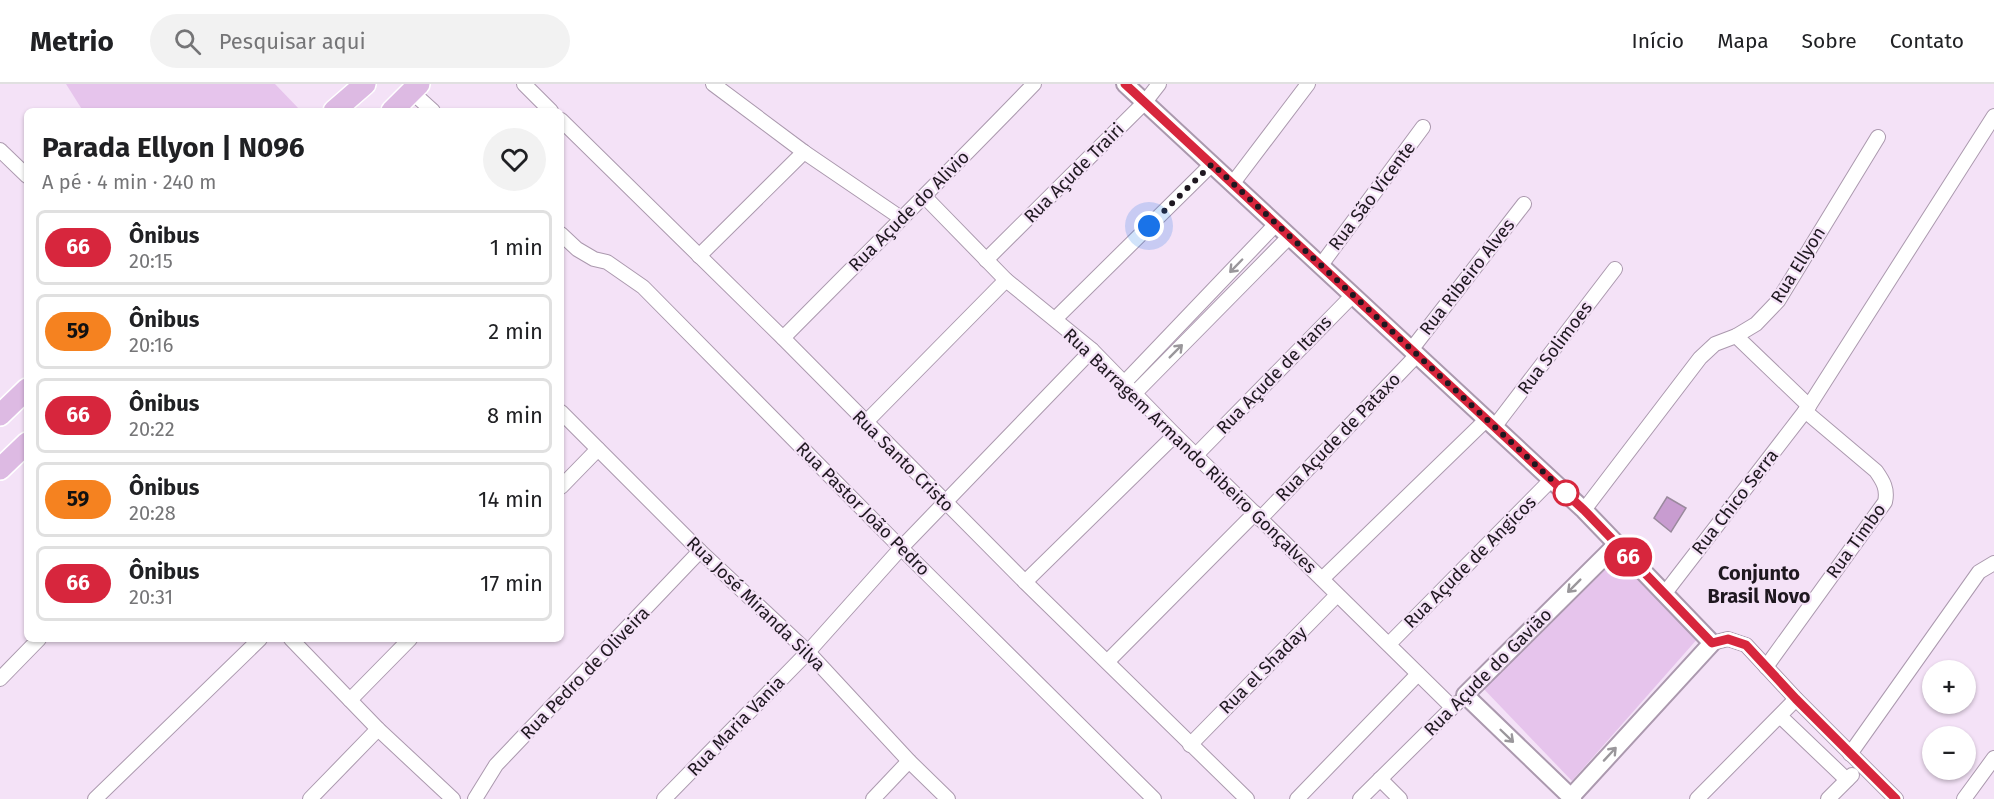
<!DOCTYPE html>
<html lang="pt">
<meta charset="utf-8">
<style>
:root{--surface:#fff;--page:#f2f2f2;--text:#202124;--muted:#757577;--line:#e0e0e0}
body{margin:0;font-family:"Fira Sans",sans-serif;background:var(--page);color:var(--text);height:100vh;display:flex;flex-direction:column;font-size:22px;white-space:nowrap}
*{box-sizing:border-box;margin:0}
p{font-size:20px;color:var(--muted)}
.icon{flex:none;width:33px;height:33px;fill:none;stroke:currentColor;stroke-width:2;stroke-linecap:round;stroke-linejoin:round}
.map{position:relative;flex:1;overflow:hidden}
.panel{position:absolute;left:24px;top:24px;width:540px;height:534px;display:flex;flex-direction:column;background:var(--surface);border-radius:9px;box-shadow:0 2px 4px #0004}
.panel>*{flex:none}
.badge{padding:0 12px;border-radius:20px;font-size:21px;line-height:39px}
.tools{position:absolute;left:1922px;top:576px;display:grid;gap:12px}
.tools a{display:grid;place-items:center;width:54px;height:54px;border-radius:50%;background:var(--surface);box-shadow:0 2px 4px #0004;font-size:30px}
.you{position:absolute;width:30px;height:30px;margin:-15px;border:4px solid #fff;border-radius:50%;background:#1a73e8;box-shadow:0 0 0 9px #1a73e833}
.map>.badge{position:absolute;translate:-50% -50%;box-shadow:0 0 0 3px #fff}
.round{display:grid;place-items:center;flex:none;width:63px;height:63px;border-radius:32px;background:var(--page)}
.summary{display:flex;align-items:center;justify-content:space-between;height:102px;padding:0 18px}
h1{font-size:28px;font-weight:700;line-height:45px}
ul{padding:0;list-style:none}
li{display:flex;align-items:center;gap:18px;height:75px;margin:0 12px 9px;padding:0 6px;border:3px solid var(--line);border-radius:9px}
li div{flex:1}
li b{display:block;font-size:22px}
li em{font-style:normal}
li .badge{min-width:66px;font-weight:700;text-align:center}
header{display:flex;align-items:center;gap:36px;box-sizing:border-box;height:84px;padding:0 30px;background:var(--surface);border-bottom:2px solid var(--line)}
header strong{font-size:28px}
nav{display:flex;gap:33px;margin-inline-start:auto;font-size:21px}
.search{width:420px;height:54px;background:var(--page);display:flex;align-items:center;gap:15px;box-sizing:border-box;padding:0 21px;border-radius:33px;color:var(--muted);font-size:22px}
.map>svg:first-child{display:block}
.green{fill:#e6c4ec}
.building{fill:#c89cd0;stroke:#9a899d;stroke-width:1.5}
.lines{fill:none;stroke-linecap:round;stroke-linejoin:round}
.minor-casing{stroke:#ab99ae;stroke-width:16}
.tertiary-casing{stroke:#ab99ae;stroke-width:20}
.primary-casing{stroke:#fff;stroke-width:24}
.minor{stroke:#fff;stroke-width:14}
.tertiary{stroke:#fff;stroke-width:16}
.primary{stroke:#ddbae3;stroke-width:21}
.oneway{stroke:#9a979b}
.line-casing{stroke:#fff;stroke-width:14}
.line{stroke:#d7263d;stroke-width:9}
.walk{stroke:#1f1820;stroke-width:6;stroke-dasharray:0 10.8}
.stop-dot{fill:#fff;stroke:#d7263d;stroke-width:3}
.labels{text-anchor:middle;stroke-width:4.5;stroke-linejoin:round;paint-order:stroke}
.street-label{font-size:18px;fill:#1f1820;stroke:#f4e2f7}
.neighbourhood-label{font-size:20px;font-weight:bold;fill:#1f1820;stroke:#f4e2f7}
</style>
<header>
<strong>Metrio</strong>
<div class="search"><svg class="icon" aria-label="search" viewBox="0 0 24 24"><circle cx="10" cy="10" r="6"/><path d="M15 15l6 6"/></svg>Pesquisar aqui</div>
<nav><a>Início</a><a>Mapa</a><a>Sobre</a><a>Contato</a></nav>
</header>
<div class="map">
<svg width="1994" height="715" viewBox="0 0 1994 715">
<rect width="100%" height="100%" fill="#f4e2f7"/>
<!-- green -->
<g class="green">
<path d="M66 0H275L301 27H83Z"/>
<path d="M1613 467 1699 553 1572 697 1480 601Z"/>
</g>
<!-- building -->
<path class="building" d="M1667 413 1686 424 1671 448 1654 434Z"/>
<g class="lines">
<defs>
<g id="minor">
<path d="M524 0 551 27"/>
<path d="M713 0 804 68 901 134"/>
<path d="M412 8 433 27"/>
<path d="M561 36 783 254 1025 498 1247 715"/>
<path d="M0 66 27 92"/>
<path d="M1233 99 1308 0"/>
<path d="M925 113 1006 196 1092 266 1175 351 1452 623"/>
<path d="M561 150 577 165 594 175 607 178 643 203 901 464 1154 715"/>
<path d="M699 172 804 68"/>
<path d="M986 176 1145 18 1159 0"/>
<path d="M1321 181 1423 43"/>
<path d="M1055 235 1212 80"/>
<path d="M1736 252 1809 322"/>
<path d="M783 254C867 169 951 86 1034 0"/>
<path d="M1411 266 1524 120"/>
<path d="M1125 298 1276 140"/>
<path d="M1135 309 1290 152"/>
<path d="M561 328 700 467 808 568 909 677 948 715"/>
<path d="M865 339 1006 196"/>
<path d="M1495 342 1615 185"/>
<path d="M1196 371 1352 212"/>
<path d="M561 403 598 365"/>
<path d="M1584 426 1700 274 1715 260 1736 252 1756 240 1778 217 1878 53"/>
<path d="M1260 435 1417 271"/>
<path d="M1322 495 1487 335"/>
<path d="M1025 498 1175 351"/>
<path d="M1665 509 1809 322 1994 32"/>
<path d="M291 555 378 645 453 715"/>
<path d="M1712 559 1728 555 1746 561 1796 615 1896 715"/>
<path d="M1389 560 1551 396"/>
<path d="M1108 577 1255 429"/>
<path d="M1766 583 1885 418C1888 405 1883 397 1876 387L1805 327"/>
<path d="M0 595 39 555"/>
<path d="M350 616 410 555"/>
<path d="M1780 632 1847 696"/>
<path d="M1190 661 1337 511"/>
<path d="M1850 670 1979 488 1994 479"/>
<path d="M1380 695 1400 715"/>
<path d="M95 715 260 555"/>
<path d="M310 715 378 645"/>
<path d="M475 715 496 681 700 467"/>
<path d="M664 715 808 568 901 464 1092 266"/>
<path d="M873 715 909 677"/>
<path d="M1297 715 1418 590"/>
<path d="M1360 715 1457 619"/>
<path d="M1697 715 1796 615"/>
<path d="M1828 715 1852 691"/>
<path d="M1964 715 1994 674"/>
</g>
<g id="tertiary">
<path d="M1125 0 1584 426 1712 559 1571 713"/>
<path d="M1573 715 1465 611 1616 461"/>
</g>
<g id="primary">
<path d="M334 27 365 0"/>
<path d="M392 27 419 0"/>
<path d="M0 331 27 305"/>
<path d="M0 385 27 359"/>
</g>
</defs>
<!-- minor casing -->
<use href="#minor" class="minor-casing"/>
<!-- tertiary casing -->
<use href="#tertiary" class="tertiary-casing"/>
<!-- primary casing -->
<use href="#primary" class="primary-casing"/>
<!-- minor -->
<use href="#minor" class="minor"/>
<!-- tertiary -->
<use href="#tertiary" class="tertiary"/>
<!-- primary -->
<use href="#primary" class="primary"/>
</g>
<!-- one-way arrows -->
<defs><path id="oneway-shaft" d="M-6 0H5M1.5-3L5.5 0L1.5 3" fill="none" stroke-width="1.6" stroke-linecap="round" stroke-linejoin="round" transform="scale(1.5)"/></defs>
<g class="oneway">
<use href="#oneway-shaft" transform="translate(1236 182) rotate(134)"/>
<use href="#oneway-shaft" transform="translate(1176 267) rotate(-45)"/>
<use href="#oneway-shaft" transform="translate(1574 502) rotate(135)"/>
<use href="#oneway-shaft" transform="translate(1507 652) rotate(44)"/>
<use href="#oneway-shaft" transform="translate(1610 670) rotate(-47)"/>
</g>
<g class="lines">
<defs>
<path id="line" d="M1125 0 1584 426 1712 559 1728 555 1746 561 1796 615 1896 715"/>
</defs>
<!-- line casing -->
<use href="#line" class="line-casing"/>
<!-- line -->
<use href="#line" class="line"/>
<!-- walk -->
<path class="walk" d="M1149 142 1212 80 1568 411 1566 409"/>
</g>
<!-- markers -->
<circle class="stop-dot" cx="1566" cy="409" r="12"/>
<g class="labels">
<!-- street labels -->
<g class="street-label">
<text transform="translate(1074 89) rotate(-45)" y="6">Rua Açude Trairi</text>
<text transform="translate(1372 112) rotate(-53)" y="6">Rua São Vicente</text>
<text transform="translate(909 127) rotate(-45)" y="6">Rua Açude do Alivio</text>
<text transform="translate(1798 181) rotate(-58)" y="6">Rua Ellyon</text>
<text transform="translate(1467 193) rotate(-52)" y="6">Rua Ribeiro Alves</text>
<text transform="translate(1555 264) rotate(-53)" y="6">Rua Solimoes</text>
<text transform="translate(1274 291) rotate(-46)" y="6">Rua Açude de Itans</text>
<text transform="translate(1338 353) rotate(-46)" y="6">Rua Açude de Pataxo</text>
<text transform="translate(1190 367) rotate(44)" y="6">Rua Barragem Armando Ribeiro Gonçalves</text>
<text transform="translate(903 377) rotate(45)" y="6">Rua Santo Cristo</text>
<text transform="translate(1735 418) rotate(-52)" y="6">Rua Chico Serra</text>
<text transform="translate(863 425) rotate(45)" y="6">Rua Pastor João Pedro</text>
<text transform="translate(1856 457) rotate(-54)" y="6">Rua Timbo</text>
<text transform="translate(1470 478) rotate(-45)" y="6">Rua Açude de Angicos</text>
<text transform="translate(756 520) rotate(44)" y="6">Rua José Miranda Silva</text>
<text transform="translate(1263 586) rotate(-45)" y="6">Rua el Shaday</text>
<text transform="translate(1488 588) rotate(-45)" y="6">Rua Açude do Gavião</text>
<text transform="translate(585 589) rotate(-46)" y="6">Rua Pedro de Oliveira</text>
<text transform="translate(736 642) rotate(-46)" y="6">Rua Maria Vania</text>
</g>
<!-- neighbourhood labels -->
<g class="neighbourhood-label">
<text x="1759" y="496">Conjunto<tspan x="1759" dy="23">Brasil Novo</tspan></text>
</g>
</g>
</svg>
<div class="tools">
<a>+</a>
<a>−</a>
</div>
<div class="you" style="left:1149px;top:142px"></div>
<b class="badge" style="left:1628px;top:473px;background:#d7263d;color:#fff">66</b>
<section class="panel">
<div class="summary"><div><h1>Parada Ellyon | N096</h1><p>A pé · 4 min · 240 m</p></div><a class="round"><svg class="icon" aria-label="heart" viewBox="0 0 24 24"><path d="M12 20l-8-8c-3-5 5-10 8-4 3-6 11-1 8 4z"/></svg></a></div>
<ul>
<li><span class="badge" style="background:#d7263d;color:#fff">66</span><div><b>Ônibus</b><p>20:15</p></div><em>1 min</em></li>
<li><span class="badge" style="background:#f58220;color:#111">59</span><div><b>Ônibus</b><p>20:16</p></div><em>2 min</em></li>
<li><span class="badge" style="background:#d7263d;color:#fff">66</span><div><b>Ônibus</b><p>20:22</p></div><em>8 min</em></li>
<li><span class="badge" style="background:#f58220;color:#111">59</span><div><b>Ônibus</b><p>20:28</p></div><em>14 min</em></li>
<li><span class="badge" style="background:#d7263d;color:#fff">66</span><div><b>Ônibus</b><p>20:31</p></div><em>17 min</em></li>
</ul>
</section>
</div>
